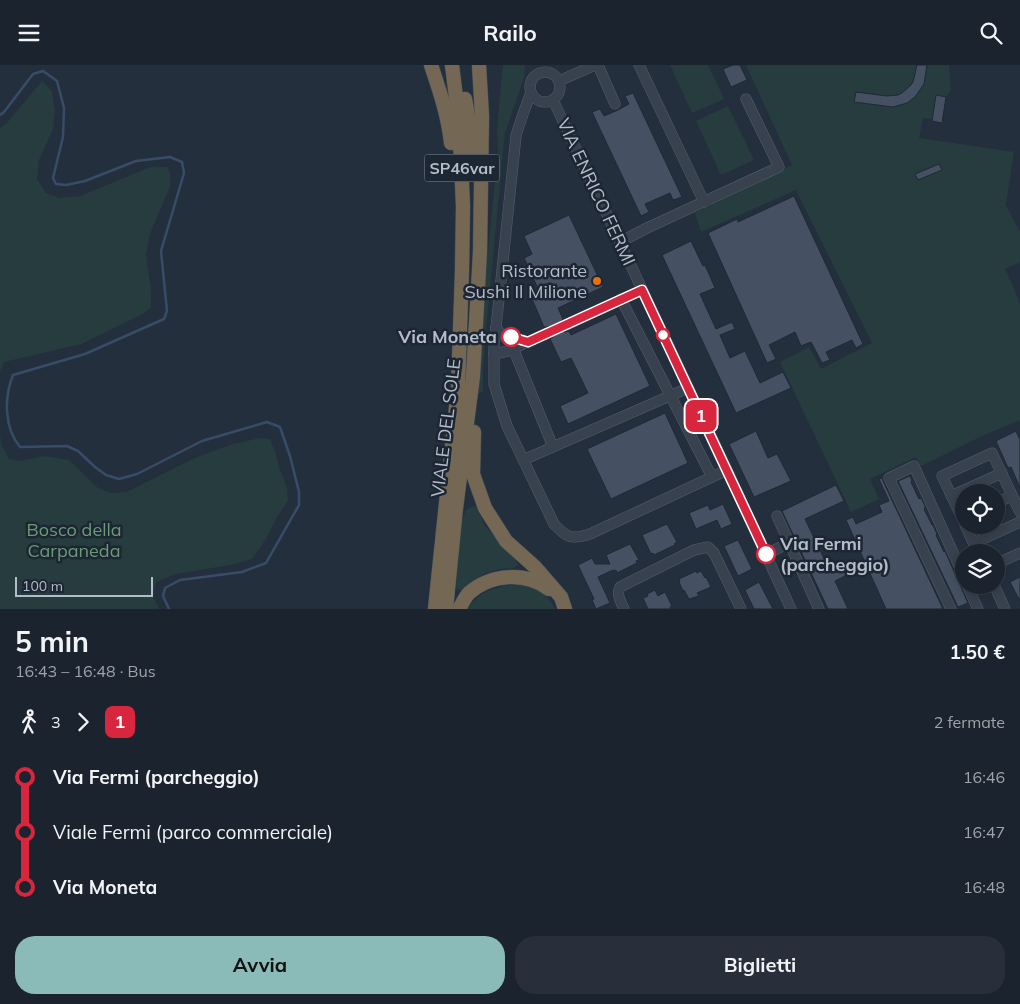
<!DOCTYPE html>
<html lang="it">
<meta charset="utf-8">
<style>
:root{--surface:#1b232e;--page:#282f3a;--text:#f1f3f6;--muted:#a0a4aa;--line:#39404a;--accent:#8bbbb9}
body{margin:0;font-family:Mulish,sans-serif;background:var(--page);color:var(--text);height:100vh;display:flex;flex-direction:column;font-size:19px;white-space:nowrap}
*{box-sizing:border-box;margin:0}
p{font-size:16px;color:var(--muted)}
.icon{flex:none;width:28px;height:28px;fill:none;stroke:currentColor;stroke-width:2;stroke-linecap:round;stroke-linejoin:round}
.map{position:relative;height:544px;overflow:hidden}
.sheet{display:flex;flex-direction:column;background:var(--surface);flex:1}
.sheet>*{flex:none}
.badge{padding:0 10px;border-radius:8px;font-size:18px;line-height:32px}
.tools{position:absolute;left:955px;top:419px;display:grid;gap:10px}
.tools a{display:grid;place-items:center;width:50px;height:50px;border-radius:50%;background:var(--surface);box-shadow:0 2px 12px #0003,0 0 0 1px var(--line);font-size:25px}
.scale{position:absolute;left:15px;bottom:12px;width:138px;box-sizing:border-box;padding-left:5px;border:2px solid #b4bcc9;border-top:0;font-size:14px;line-height:18px;white-space:nowrap;color:#b4bcc9;-webkit-text-stroke:4px #1d2633;paint-order:stroke}
.map>.badge{position:absolute;translate:-50% -50%;box-shadow:0 0 0 2px #fff}
.legs{display:flex;align-items:center;gap:8px;height:55px;padding:0 15px;font-size:16px}
.legs p{margin-inline-start:auto}
.headline{display:flex;align-items:center;justify-content:space-between;height:85px;padding:0 15px}
h1{font-size:28px;font-weight:700;line-height:38px}
.button{display:flex;gap:10px;margin-top:auto;padding:10px 15px}
.button a{flex:1;height:58px;border-radius:20px;background:var(--accent);color:#111;font-size:20px;font-weight:700;line-height:58px;text-align:center}
.button a+a{background:var(--page);color:var(--text)}
ul{padding:0 15px;list-style:none}
li{display:flex;align-items:center;gap:18px;height:55px;font-size:19px}
li i{display:grid;place-items:center;width:8px;height:100%;margin:0 6px;background:currentColor}
li i::after{content:'';width:12px;height:12px;margin:-6px;border:4px solid;border-radius:50%;background:var(--surface)}
li p{margin-inline-start:auto}
li:first-child i{background:linear-gradient(#0000 50%,currentColor 0)}
li:last-child i{background:linear-gradient(currentColor 50%,#0000 0)}
header{display:flex;justify-content:space-between;align-items:center;height:65px;padding:0 15px;background:var(--surface);font-size:22px;font-weight:700}
.map>svg:first-child{display:block}
.green{fill:#263c3f}
.lines{fill:none;stroke-linecap:round;stroke-linejoin:round}
.stream{stroke:#394c67;stroke-width:2.5}
.building{fill:#455162;stroke:#1f2835}
.minor-tunnel{stroke:#3a4453;stroke-width:10;stroke-dasharray:10 5;stroke-linecap:butt}
.minor-casing{stroke:#565f6c;stroke-width:11}
.highway-casing{stroke:#434c59;stroke-width:15}
.minor{stroke:#38414e;stroke-width:10}
.highway{stroke:#746855;stroke-width:14}
.line-1-casing{stroke:#fff;stroke-width:11}
.line-1{stroke:#d7263d;stroke-width:8}
.food-dot{fill:#e8710a;stroke:#1d2633;stroke-width:2}
.stop-1-dot{fill:#fff;stroke:#d7263d;stroke-width:2.5}
.labels{text-anchor:middle;stroke-width:5;stroke-linejoin:round;paint-order:stroke}
.shield{fill:#1d2633;stroke:#878f9c;stroke-width:1}
.shield-label{font-size:16px;font-weight:bold;fill:#b4bcc9}
.street-label{font-size:18px;fill:#b4bcc9;stroke:#1d2633}
.poi-label{font-size:18px;fill:#b4bcc9;stroke:#1d2633;text-anchor:end}
.stop-label{font-size:18px;font-weight:bold;fill:#b4bcc9;stroke:#1d2633;text-anchor:end}
.park-label{font-size:18px;fill:#6b9a76;stroke:#1d2633}
</style>
<header><svg class="icon" aria-label="menu" viewBox="0 0 24 24"><path d="M4 6h16M4 12h16M4 18h16"/></svg>Railo<svg class="icon" aria-label="search" viewBox="0 0 24 24"><circle cx="10" cy="10" r="6"/><path d="M15 15l6 6"/></svg></header>
<div class="map">
<svg width="1020" height="544" viewBox="0 0 1020 544">
<rect width="100%" height="100%" fill="#242f3e"/>
<!-- green -->
<g class="green">
<path d="M503 0H525L524 13 505 68 485 275 483 305V326L478 329 477 296 498 87 497 64Z"/>
<path d="M670 0H708L724 34 692 48Z"/>
<path d="M746 0H949L951 25 946 32 942 58 932 56V54L923 53 919 73 1014 87 1006 140 1020 167V197L1005 204 1013 221 1020 239V355L982 371 921 401 916 392 870 414 879 434 851 447 780 297 809 282 821 304 872 278 796 125 701 167 695 148 792 100Z"/>
<path d="M42 16 52 26 55 46 53 64 39 95 37 114 46 128 60 133 80 131 151 102H167L170 108V122L150 168 146 190 151 225V242L143 249 81 279 4 297 0 307V63L6 59Z"/>
<path d="M728 41 754 95 721 110 696 56Z"/>
<path d="M0 368 1 379 9 394 19 396 45 391 69 395 98 423 111 428 127 427 197 392 233 379 260 373 270 374 275 386 279 402 287 422 288 436 277 452 266 474 252 494 230 500 175 509 156 517 153 531 159 544H0Z"/>
<path d="M473 441 477 443 485 461 515 493 518 500 514 503 500 504 483 509 463 526 457 524 456 519 462 455 466 445Z"/>
<path d="M515 519C535 522 545 525 555 544H468C478 526 497 522 515 519Z"/>
</g>
<g class="lines">
<!-- stream -->
<path class="stream" d="M0 50 4 47 33 9 43 6 57 16 64 43 63 72 53 113 56 119 66 120 85 116 136 96 170 92 182 97 184 108 161 186 167 246 164 254 85 289 13 310C4 332 4 363 20 382L67 381 78 386 95 402 106 410 119 414 137 409 202 376 267 357 280 362 290 391 299 427V440L266 498 242 507 180 515 165 523 163 531 169 544"/>
</g>
<!-- building -->
<g class="building">
<path d="M733 0H740L747 15 731 22 723 4Z"/>
<path d="M917 0H927L924 19 915 32 907 38 893 42 854 37 856 27 887 31 898 30 902 28 911 20 913 17Z"/>
<path d="M633 28 682 132 673 135 670 128 645 139 649 147 641 151 592 47 600 44 604 51 618 45 629 39 625 31Z"/>
<path d="M936 30 946 32 942 58 932 56Z"/>
<path d="M939 99 942 105 918 115 915 109Z"/>
<path d="M794 131 863 279 856 283 852 275 826 287 830 295 822 298 811 277 801 281 795 267 769 280 776 294 767 298 708 168 737 154 738 157Z"/>
<path d="M569 150 603 222 558 243 563 254 559 259 560 263 565 267 569 266 571 270 616 249 650 321 568 359 560 341 588 328 571 293 561 297 550 274 553 272V266L551 262H544L532 234 541 230 524 193 532 189 524 171Z"/>
<path d="M691 176 703 201 705 200 715 223 700 229 716 264 732 257 735 264 720 270 730 293 745 286 760 318 783 307 791 323 736 348 662 190Z"/>
<path d="M665 348 688 398 611 434 587 384Z"/>
<path d="M756 366 768 393 777 389 791 416 754 432 729 379Z"/>
<path d="M1016 366 1020 375V423L1011 402 1008 403 996 376Z"/>
<path d="M910 411 912 416 911 417 919 434 921 433 925 441V443L924 444 932 460H933L935 465 937 469 936 470 944 487 945 486 968 538 958 542 898 416Z"/>
<path d="M882 413 883 416 943 544H886L846 455 853 452 856 459 882 447 879 440 889 436 879 414Z"/>
<path d="M836 420 844 436 805 454 831 508 845 501 849 509 835 516 848 544H828L782 446Z"/>
<path d="M723 439 732 459 721 464 717 455 696 464 689 448 708 440 710 445Z"/>
<path d="M667 459 677 477 674 479 675 480 654 490 653 488 651 489 642 470Z"/>
<path d="M738 475 752 504 738 511 724 481Z"/>
<path d="M630 479 639 495 636 496 637 498 617 508 616 505 614 506 613 505 598 512 610 538 596 544 592 535 594 534 578 500 592 493 595 499H610L606 490Z"/>
<path d="M696 506 697 508 701 506 705 513 706 512 711 522 697 528 699 531 689 534 684 525 683 526 679 517 680 516 679 514Z"/>
<path d="M1020 512V536L1010 517Z"/>
<path d="M759 517 773 544H754L745 525Z"/>
<path d="M655 525 658 531 665 527 672 541 670 542 671 544H648L643 533 648 531 647 529Z"/>
</g>
<g class="lines">
<!-- minor-tunnel -->
<path class="minor-tunnel" d="M547 268 566 260"/>
<defs>
<g id="minor">
<path d="M598 0 615 39"/>
<path d="M639 0 704 137"/>
<circle cx="545" cy="22" r="15"/>
<path d="M559 16 595 0"/>
<path d="M531 27C526 42 520 56 516 71L494 282V319L507 361 554 459C567 473 571 475 590 469L727 405"/>
<path d="M553 35 727 405 791 544"/>
<path d="M620 177 647 163 779 102 746 34"/>
<path d="M621 234 712 412"/>
<path d="M566 260 642 225"/>
<path d="M496 262 500 268 528 277"/>
<path d="M513 283 553 382"/>
<path d="M494 289 508 286 547 268"/>
<path d="M523 395 688 323"/>
<path d="M951 431 1002 408"/>
<path d="M996 438 1012 431"/>
<path d="M777 451 819 544"/>
<path d="M964 457 942 411 992 388 1020 447"/>
<path d="M965 460 978 488"/>
<path d="M974 478 1020 457"/>
<path d="M766 489 789 478"/>
<path d="M996 499 1020 488"/>
<path d="M967 520 978 544"/>
<path d="M994 520 1005 544"/>
<path d="M624 544C621 537 616 530 620 522L694 485 708 482 714 488 741 544"/>
<path d="M951 544 889 413 914 401 964 512"/>
</g>
<g id="highway">
<path d="M431 0C440 27 448 50 451 78"/>
<path d="M465 34 470 62 474 104"/>
<path d="M474 367 473 409 485 443 506 476 535 502 561 532 565 544"/>
<path d="M435 544 458 323 462 206 463 141 461 96 458 49 452 0"/>
<path d="M446 544 456 443 473 311 480 187 482 51 479 0"/>
<path d="M459 544C462 539 465 532 469 528 492 508 526 507 549 524"/>
</g>
</defs>
<!-- minor casing -->
<use href="#minor" class="minor-casing"/>
<!-- highway casing -->
<use href="#highway" class="highway-casing"/>
<!-- minor -->
<use href="#minor" class="minor"/>
<!-- highway -->
<use href="#highway" class="highway"/>
</g>
<g class="lines">
<defs>
<path id="line-1" d="M511 272 528 277 642 225 766 489"/>
</defs>
<!-- line-1 casing -->
<use href="#line-1" class="line-1-casing"/>
<!-- line-1 -->
<use href="#line-1" class="line-1"/>
</g>
<!-- markers -->
<circle class="food-dot" cx="597" cy="216" r="5"/>
<g class="stop-1-dot">
<circle cx="663" cy="270" r="6"/>
<circle cx="511" cy="272" r="9"/>
<circle cx="766" cy="489" r="9"/>
</g>
<g class="labels">
<!-- shield labels -->
<rect class="shield" x="424.5" y="89.5" width="75" height="27" rx="4"/>
<g class="shield-label">
<text x="462" y="109">SP46var</text>
</g>
<!-- street labels -->
<g class="street-label">
<text transform="translate(596 127) rotate(65)" y="6">VIA ENRICO FERMI</text>
<text transform="translate(446 363) rotate(-83)" y="6">VIALE DEL SOLE</text>
</g>
<!-- poi labels -->
<g class="poi-label">
<text x="587" y="212">Ristorante<tspan x="587" dy="21">Sushi Il Milione</tspan></text>
</g>
<!-- stop labels -->
<g class="stop-label">
<text x="497" y="278">Via Moneta</text>
<text x="780" y="485" text-anchor="start">Via Fermi<tspan x="780" dy="21">(parcheggio)</tspan></text>
</g>
<!-- park labels -->
<g class="park-label">
<text x="74" y="471">Bosco della<tspan x="74" dy="21">Carpaneda</tspan></text>
</g>
</g>
</svg>
<div class="tools">
<a><svg class="icon" aria-label="locate" viewBox="0 0 24 24"><circle cx="12" cy="12" r="6"/><path d="M12 2v4M12 18v4M2 12h4M18 12h4"/></svg></a>
<a><svg class="icon" aria-label="layers" viewBox="0 0 24 24"><path d="M12 4l9 5-9 5-9-5zM3 14l9 5 9-5"/></svg></a>
</div>
<div class="scale">100 m</div>
<b class="badge" style="left:701px;top:351px;background:#d7263d;color:#fff">1</b>
</div>
<section class="sheet">
<div class="headline"><div><h1>5 min</h1><p>16:43 – 16:48 · Bus</p></div><b>1.50 €</b></div>
<div class="legs"><svg class="icon" aria-label="walk" viewBox="0 0 24 24"><circle cx="13" cy="4" r="2"/><path d="M13 8l-2 6 4 7M11 14l-3 7M7 12l3-4h3l4 4"/></svg>3<svg class="icon" aria-label="forward" viewBox="0 0 24 24"><path d="M9 5l7 7-7 7"/></svg><b class="badge" style="background:#d7263d;color:#fff">1</b><p>2 fermate</p></div>
<ul>
<li><i style="color:#d7263d"></i><b>Via Fermi (parcheggio)</b><p>16:46</p></li>
<li><i style="color:#d7263d"></i><span>Viale Fermi (parco commerciale)</span><p>16:47</p></li>
<li><i style="color:#d7263d"></i><b>Via Moneta</b><p>16:48</p></li>
</ul>
<div class="button"><a>Avvia</a><a>Biglietti</a></div>
</section>
